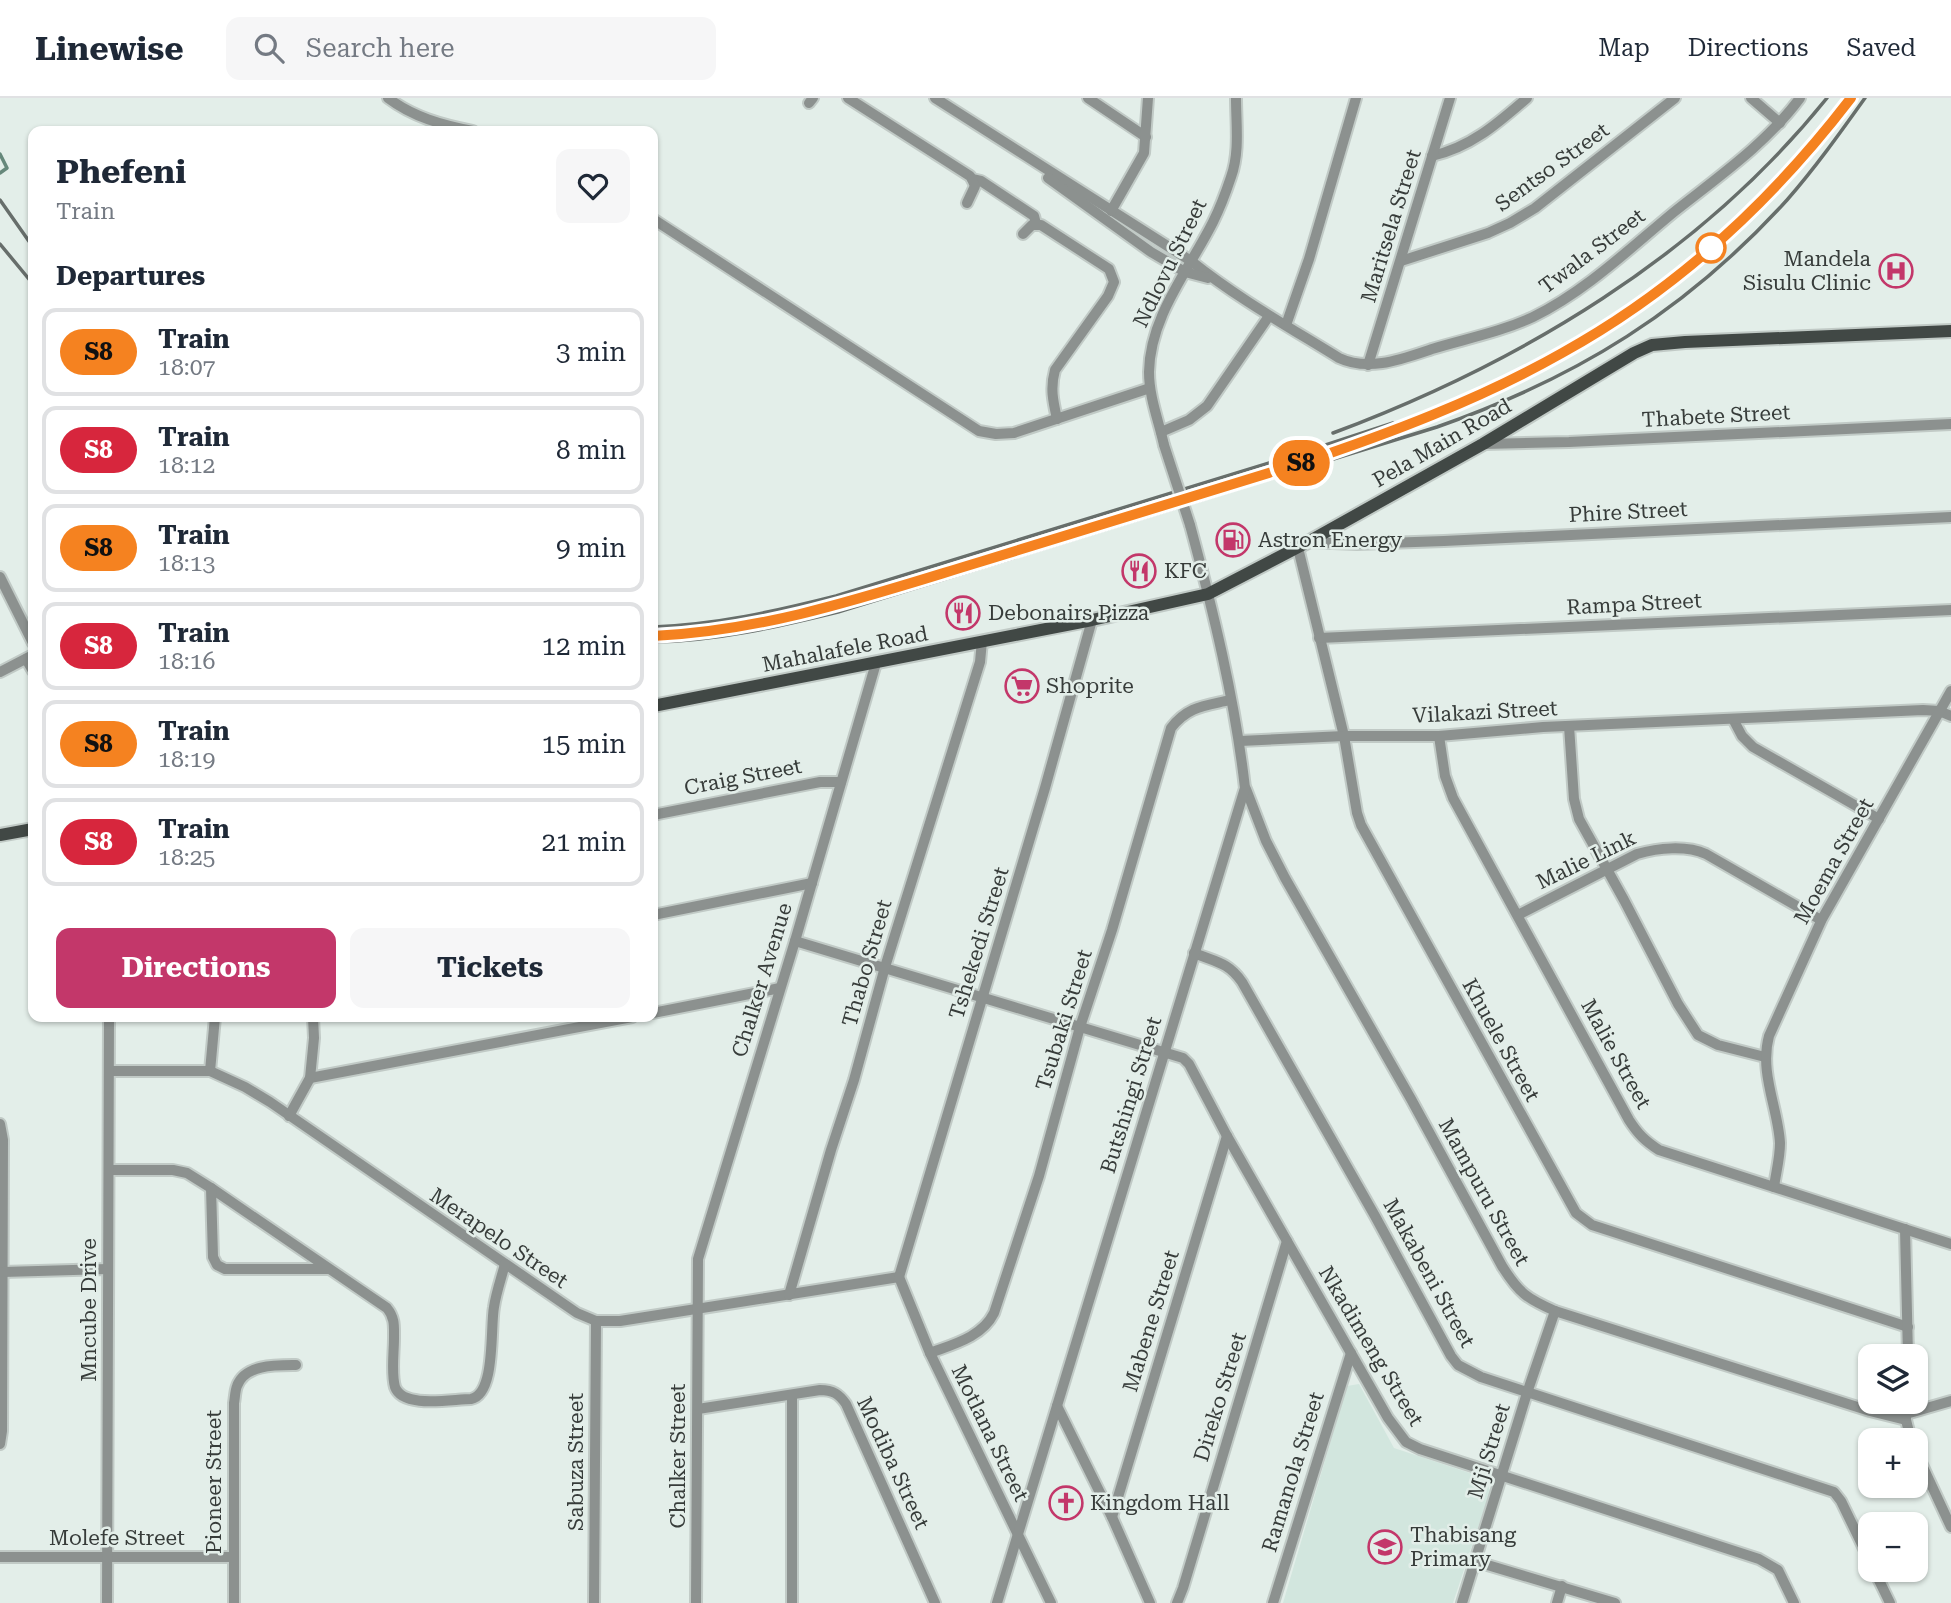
<!DOCTYPE html>
<meta charset="utf-8">
<style>
:root{--surface:#fff;--page:#f6f6f7;--text:#1f2937;--muted:#747a83;--line:#e0e1e3;--accent:#c3376a}
body{margin:0;font-family:"Roboto Serif",serif;background:var(--page);color:var(--text);height:100vh;display:flex;flex-direction:column;font-size:26px;white-space:nowrap}
*{box-sizing:border-box;margin:0}
p{font-size:23px;color:var(--muted)}
.icon{flex:none;width:38px;height:38px;fill:none;stroke:currentColor;stroke-width:2;stroke-linecap:round;stroke-linejoin:round}
.map{position:relative;flex:1;overflow:hidden}
.panel{position:absolute;left:28px;top:28px;width:630px;height:896px;display:flex;flex-direction:column;background:var(--surface);border-radius:14px;box-shadow:0 2px 5px #0004}
.panel>*{flex:none}
.badge{padding:0 14px;border-radius:23px;font-size:24px;line-height:46px}
.tools{position:absolute;left:1858px;top:1246px;display:grid;gap:14px}
.tools a{display:grid;place-items:center;width:70px;height:70px;border-radius:14px;background:var(--surface);box-shadow:0 2px 5px #0004;font-size:35px}
.map>.badge{position:absolute;translate:-50% -50%;box-shadow:0 0 0 4px #fff}
h2{padding:0 28px;font-size:26px;line-height:63px}
.round{display:grid;place-items:center;flex:none;width:74px;height:74px;border-radius:14px;background:var(--page)}
.summary{display:flex;align-items:center;justify-content:space-between;height:119px;padding:0 28px}
h1{font-size:33px;font-weight:700;line-height:52px}
.cta{display:flex;gap:14px;margin-top:auto;padding:14px 28px}
.cta a{flex:1;height:80px;border-radius:14px;background:var(--accent);color:#fff;font-size:28px;font-weight:700;line-height:80px;text-align:center}
.cta a+a{background:var(--page);color:var(--text)}
ul{padding:0;list-style:none}
li{display:flex;align-items:center;gap:21px;height:88px;margin:0 14px 10px;padding:0 14px;border:4px solid var(--line);border-radius:14px}
li div{flex:1}
li b{display:block;font-size:26px}
li em{font-style:normal}
li .badge{min-width:77px;font-weight:700;text-align:center}
header{display:flex;align-items:center;gap:42px;box-sizing:border-box;height:98px;padding:0 35px;background:var(--surface);border-bottom:2px solid var(--line)}
header strong{font-size:33px}
nav{display:flex;gap:38px;margin-inline-start:auto;font-size:24px}
.search{width:490px;height:63px;background:var(--page);display:flex;align-items:center;gap:18px;box-sizing:border-box;padding:0 24px;border-radius:14px;color:var(--muted);font-size:26px}
.map>svg:first-child{display:block}
.built{fill:#d2e6de}
.lines{fill:none;stroke-linecap:round;stroke-linejoin:round}
.stream{stroke:#66887b;stroke-width:3.5}
.minor-casing{stroke:#c1cac6;stroke-width:14}
.major-casing{stroke:#c1cac6;stroke-width:16}
.minor{stroke:#8c918f;stroke-width:10}
.major{stroke:#414845;stroke-width:12}
.rail{stroke:#676e6b;stroke-width:3.5}
.minor-bridge-casing{stroke:#c1cac6;stroke-width:14;stroke-linecap:butt}
.minor-bridge{stroke:#8c918f;stroke-width:10}
.line-casing{stroke:#fff;stroke-width:16}
.line{stroke:#f58220;stroke-width:10}
.stop-dot{fill:#fff;stroke:#f58220;stroke-width:3.5}
.labels{text-anchor:middle;stroke-width:5;stroke-linejoin:round;paint-order:stroke}
.street-label{font-size:21px;fill:#373c3a;stroke:#e3eee9}
.poi-label{font-size:21px;fill:#373c3a;stroke:#e3eee9;text-anchor:start}
</style>
<header>
<strong>Linewise</strong>
<div class="search"><svg class="icon" aria-label="search" viewBox="0 0 24 24"><circle cx="10" cy="10" r="6"/><path d="M15 15l6 6"/></svg>Search here</div>
<nav><a>Map</a><a>Directions</a><a>Saved</a></nav>
</header>
<div class="map">
<svg width="1951" height="1505" viewBox="0 0 1951 1505">
<rect width="100%" height="100%" fill="#e3eee9"/>
<!-- built -->
<path class="built" d="M1359 1286 1394 1350 1485 1380 1490 1393 1453 1505H1283L1347 1288Z"/>
<g class="lines">
<!-- stream -->
<path class="stream" d="M0 56 7 70 0 75"/>
<defs>
<g id="minor">
<path d="M388 0C413 19 442 27 473 33"/>
<path d="M848 0 970 78 972 81 981 83 1034 118 1036 126"/>
<path d="M935 0 1191 163C1237 200 1289 229 1339 260 1369 274 1402 261 1432 251 1465 241 1501 234 1533 219 1586 193 1629 151 1674 114 1718 79 1766 46 1800 0"/>
<path d="M1088 0 1146 39"/>
<path d="M1751 0 1780 25"/>
<path d="M809 5 813 0"/>
<path d="M1432 58C1471 49 1497 26 1527 0"/>
<path d="M1048 80 1151 154 1185 174 1208 180"/>
<path d="M967 105 975 88 972 81"/>
<path d="M1111 113 1144 55 1148 0"/>
<path d="M653 121 979 333 996 336 1014 335 1150 290"/>
<path d="M1023 136 1032 127H1041L1109 171 1114 184 1108 198 1055 272C1050 290 1053 303 1057 321"/>
<path d="M1401 163 1488 135 1510 125 1535 110 1675 0"/>
<path d="M1286 227 1309 161 1356 0"/>
<path d="M1368 267 1450 0"/>
<path d="M1161 334 1189 322 1207 308 1269 218"/>
<path d="M1483 346 1569 344 1951 326"/>
<path d="M1164 347C1159 324 1149 299 1149 274 1150 218 1189 172 1213 124 1220 110 1226 94 1231 79 1240 54 1236 26 1236 0"/>
<path d="M1308 444 1357 446 1444 443 1951 419"/>
<path d="M1298 450 1344 638 1357 715 1361 727 1576 1115 1592 1127 1908 1229"/>
<path d="M0 479 33 545"/>
<path d="M1319 540 1951 512"/>
<path d="M26 561 33 573"/>
<path d="M0 574 33 557"/>
<path d="M1733 621 1742 638 1753 649 1879 721"/>
<path d="M1569 628 1574 701 1579 721 1624 802 1678 906 1698 937 1718 947 1765 959"/>
<path d="M1439 638 1445 678 1453 700 1629 1022C1638 1036 1645 1043 1659 1052L1951 1146"/>
<path d="M1240 643 1344 638H1439L1543 629 1923 612 1939 613 1951 618"/>
<path d="M1246 691 1266 743 1285 780 1411 1001 1502 1168C1519 1195 1526 1200 1555 1213L1870 1313 1906 1322"/>
<path d="M653 717 820 684H841"/>
<path d="M653 817 812 785"/>
<path d="M1518 817 1637 756C1658 750 1686 747 1706 756L1821 822"/>
<path d="M795 843 1183 960 1189 966 1227 1038 1388 1320 1406 1344 1420 1351 1759 1461 1778 1472 1794 1505"/>
<path d="M1194 855C1216 864 1228 864 1242 884L1375 1118 1451 1258 1458 1267 1481 1279 1834 1394 1841 1403 1871 1465"/>
<path d="M653 915 780 890"/>
<path d="M109 973H210L245 989 270 1004 577 1215 596 1223H620L899 1179"/>
<path d="M210 973 215 919"/>
<path d="M310 980 632 919"/>
<path d="M289 1018 310 980 314 940 313 919"/>
<path d="M0 1026 3 1042 2 1333 0 1346"/>
<path d="M109 1072H173L187 1075 211 1090 387 1210C395 1220 394 1228 394 1240 394 1255 391 1275 395 1289 403 1311 452 1301 471 1301 496 1296 490 1230 494 1209 496 1195 501 1181 505 1166"/>
<path d="M1774 1089C1776 1074 1780 1060 1780 1045 1778 1010 1759 974 1769 938L1822 821 1951 593"/>
<path d="M211 1090 213 1159 217 1167 225 1171H328"/>
<path d="M1905 1131 1908 1258"/>
<path d="M3 1174 108 1171"/>
<path d="M899 1179 1045 690 1092 522"/>
<path d="M899 1179 930 1255 1051 1505"/>
<path d="M789 1197 831 1052 854 982 885 869 980 564 982 543"/>
<path d="M930 1255C954 1246 982 1239 994 1215L1039 1078 1080 929 1112 832 1171 630C1188 608 1205 608 1230 602"/>
<path d="M792 1297V1505"/>
<path d="M1906 1304V1322L1911 1342"/>
<path d="M1057 1308 1112 1419 1150 1505"/>
<path d="M698 1311 820 1292C833 1292 839 1296 846 1306L935 1505"/>
<path d="M1906 1316 1951 1303"/>
<path d="M1916 1354 1951 1429"/>
<path d="M1112 1419 1227 1038"/>
<path d="M0 1459H233"/>
<path d="M1474 1463 1615 1505"/>
<path d="M1874 1472 1890 1505"/>
<path d="M107 1505 109 919"/>
<path d="M234 1505V1305C235 1300 235 1293 237 1288 245 1266 277 1267 296 1267"/>
<path d="M594 1505 596 1223"/>
<path d="M696 1505 698 1161 795 843 876 565"/>
<path d="M997 1505 1245 690C1235 602 1213 512 1190 427"/>
<path d="M1177 1505 1183 1490 1287 1143"/>
<path d="M1273 1505 1351 1255"/>
<path d="M1462 1505 1527 1295 1555 1213"/>
<path d="M1557 1505 1562 1488"/>
</g>
<g id="major">
<path d="M653 608 1092 522 1208 496 1308 444 1483 346 1634 255 1652 247 1685 244 1951 233"/>
<path d="M0 737 33 731"/>
</g>
</defs>
<!-- minor casing -->
<use href="#minor" class="minor-casing"/>
<!-- major casing -->
<use href="#major" class="major-casing"/>
<!-- minor -->
<use href="#minor" class="minor"/>
<!-- major -->
<use href="#major" class="major"/>
<!-- rail -->
<g class="rail">
<path d="M0 102 33 149"/>
<path d="M0 146 33 186"/>
<path d="M1333 335C1520 265 1700 158 1827 0"/>
<path d="M1383 337C1444 313 1505 287 1562 255 1676 192 1773 103 1851 0"/>
<path d="M653 529C718 526 773 514 836 498L1298 356 1393 325"/>
<path d="M653 544C716 543 777 529 838 514L1437 329C1577 280 1687 212 1787 102 1815 70 1840 35 1865 0"/>
</g>
<defs>
<path id="minor-bridge" d="M1164 347 1190 427"/>
</defs>
<!-- minor-bridge casing -->
<use href="#minor-bridge" class="minor-bridge-casing"/>
<!-- minor-bridge -->
<use href="#minor-bridge" class="minor-bridge"/>
</g>
<g class="lines">
<defs>
<path id="line" d="M653 538C768 533 874 496 983 463 1088 430 1193 398 1298 366 1388 336 1479 302 1562 255 1676 192 1772 103 1851 0"/>
</defs>
<!-- line casing -->
<use href="#line" class="line-casing"/>
<!-- line -->
<use href="#line" class="line"/>
</g>
<!-- icons -->
<defs>
<symbol id="hospital-ring" viewBox="-11 -11 22 22"><circle r="9.5" fill="#e3eee9" stroke="#c3376a" stroke-width="1.5"/><path d="M-5-5h3v3.5h4V-5h3V5h-3V1.5h-4V5h-3Z" fill="#c3376a"/></symbol>
<symbol id="fuel-ring" viewBox="-11 -11 22 22"><circle r="9.5" fill="#e3eee9" stroke="#c3376a" stroke-width="1.5"/><path d="M-5.5-6h7V0h2V4h1.3V-2.5L3-4.5l.8-.8L6-3V5H2.5V1h-1V6h-7ZM-4.2-4.7v3.2H.2V-4.7Z" fill="#c3376a"/></symbol>
<symbol id="restaurant-ring" viewBox="-11 -11 22 22"><circle r="9.5" fill="#e3eee9" stroke="#c3376a" stroke-width="1.5"/><path d="M-5-6h1v4h1v-4h1v4h1v-4h1v5L-1.5 .5V6h-2V.5L-5-1ZM5-6V6H3V1.5H1.5Q1.5-4 5-6Z" fill="#c3376a"/></symbol>
<symbol id="supermarket-ring" viewBox="-11 -11 22 22"><circle r="9.5" fill="#e3eee9" stroke="#c3376a" stroke-width="1.5"/><path d="M-6-5.5h2.5l.6 2H6L4.5 2H-2.5L-4.4-4H-6ZM-1.5 3.2a1.3 1.3 0 1 0 .1 0ZM3 3.2a1.3 1.3 0 1 0 .1 0Z" fill="#c3376a"/></symbol>
<symbol id="church-ring" viewBox="-11 -11 22 22"><circle r="9.5" fill="#e3eee9" stroke="#c3376a" stroke-width="1.5"/><path d="M-1.2-6h2.4v3.5h3.3v2.4h-3.3V6h-2.4V-.1h-3.3v-2.4h3.3Z" fill="#c3376a"/></symbol>
<symbol id="school-ring" viewBox="-11 -11 22 22"><circle r="9.5" fill="#e3eee9" stroke="#c3376a" stroke-width="1.5"/><path d="M0-5L7-2L0 1L-7-2ZM-4 1L0 2.5L4 1V4Q0 6-4 4Z" fill="#c3376a"/></symbol>
</defs>
<g fill-rule="evenodd">
<use href="#hospital-ring" x="1877" y="154" width="38" height="38"/>
<use href="#fuel-ring" x="1214" y="423" width="38" height="38"/>
<use href="#restaurant-ring" x="1120" y="454" width="38" height="38"/>
<use href="#restaurant-ring" x="944" y="496" width="38" height="38"/>
<use href="#supermarket-ring" x="1003" y="569" width="38" height="38"/>
<use href="#church-ring" x="1047" y="1386" width="38" height="38"/>
<use href="#school-ring" x="1366" y="1430" width="38" height="38"/>
</g>
<!-- markers -->
<circle class="stop-dot" cx="1711" cy="150" r="14"/>
<g class="labels">
<!-- street labels -->
<g class="street-label">
<text transform="translate(1552 69) rotate(-36)" y="7">Sentso Street</text>
<text transform="translate(1391 128) rotate(-73)" y="7">Maritsela Street</text>
<text transform="translate(1592 153) rotate(-37)" y="7">Twala Street</text>
<text transform="translate(1170 165) rotate(-64)" y="7">Ndlovu Street</text>
<text transform="translate(1716 318) rotate(-3)" y="7">Thabete Street</text>
<text transform="translate(1442 345) rotate(-30)" y="7">Pela Main Road</text>
<text transform="translate(1628 414) rotate(-3)" y="7">Phire Street</text>
<text transform="translate(1634 506) rotate(-3)" y="7">Rampa Street</text>
<text transform="translate(845 551) rotate(-11)" y="7">Mahalafele Road</text>
<text transform="translate(1485 614) rotate(-3)" y="7">Vilakazi Street</text>
<text transform="translate(743 679) rotate(-11)" y="7">Craig Street</text>
<text transform="translate(1586 762) rotate(-26)" y="7">Malie Link</text>
<text transform="translate(1834 763) rotate(-61)" y="7">Moema Street</text>
<text transform="translate(979 845) rotate(-73)" y="7">Tshekedi Street</text>
<text transform="translate(867 865) rotate(-74)" y="7">Thabo Street</text>
<text transform="translate(762 882) rotate(-73)" y="7">Chalker Avenue</text>
<text transform="translate(1064 922) rotate(-73)" y="7">Tsubaki Street</text>
<text transform="translate(1501 942) rotate(61)" y="7">Khuele Street</text>
<text transform="translate(1616 956) rotate(61)" y="7">Malie Street</text>
<text transform="translate(1131 997) rotate(-73)" y="7">Butshingi Street</text>
<text transform="translate(1484 1094) rotate(61)" y="7">Mampuru Street</text>
<text transform="translate(499 1140) rotate(34)" y="7">Merapelo Street</text>
<text transform="translate(1429 1175) rotate(61)" y="7">Makabeni Street</text>
<text transform="translate(89 1212) rotate(-90)" y="7">Mncube Drive</text>
<text transform="translate(1151 1223) rotate(-73)" y="7">Mabene Street</text>
<text transform="translate(1371 1248) rotate(59)" y="7">Nkadimeng Street</text>
<text transform="translate(1220 1299) rotate(-73)" y="7">Direko Street</text>
<text transform="translate(990 1335) rotate(64)" y="7">Motlana Street</text>
<text transform="translate(1489 1353) rotate(-73)" y="7">Mji Street</text>
<text transform="translate(678 1358) rotate(-90)" y="7">Chalker Street</text>
<text transform="translate(576 1364) rotate(-90)" y="7">Sabuza Street</text>
<text transform="translate(893 1365) rotate(65)" y="7">Modiba Street</text>
<text transform="translate(1293 1374) rotate(-73)" y="7">Ramanola Street</text>
<text transform="translate(214 1384) rotate(-90)" y="7">Pioneer Street</text>
<text x="117" y="1447">Molefe Street</text>
</g>
<!-- poi labels -->
<g class="poi-label">
<text x="1871" y="168" text-anchor="end">Mandela<tspan x="1871" dy="24">Sisulu Clinic</tspan></text>
<text x="1258" y="449">Astron Energy</text>
<text x="1164" y="480">KFC</text>
<text x="988" y="522">Debonairs Pizza</text>
<text x="1046" y="595">Shoprite</text>
<text x="1090" y="1412">Kingdom Hall</text>
<text x="1410" y="1444">Thabisang<tspan x="1410" dy="24">Primary</tspan></text>
</g>
</g>
</svg>
<div class="tools">
<a><svg class="icon" aria-label="layers" viewBox="0 0 24 24"><path d="M12 4l9 5-9 5-9-5zM3 14l9 5 9-5"/></svg></a>
<a>+</a>
<a>−</a>
</div>
<b class="badge" style="left:1301px;top:365px;background:#f58220;color:#111">S8</b>
<section class="panel">
<div class="summary"><div><h1>Phefeni</h1><p>Train</p></div><a class="round"><svg class="icon" aria-label="heart" viewBox="0 0 24 24"><path d="M12 20l-8-8c-3-5 5-10 8-4 3-6 11-1 8 4z"/></svg></a></div>
<h2>Departures</h2>
<ul>
<li><span class="badge" style="background:#f58220;color:#111">S8</span><div><b>Train</b><p>18:07</p></div><em>3 min</em></li>
<li><span class="badge" style="background:#d7263d;color:#fff">S8</span><div><b>Train</b><p>18:12</p></div><em>8 min</em></li>
<li><span class="badge" style="background:#f58220;color:#111">S8</span><div><b>Train</b><p>18:13</p></div><em>9 min</em></li>
<li><span class="badge" style="background:#d7263d;color:#fff">S8</span><div><b>Train</b><p>18:16</p></div><em>12 min</em></li>
<li><span class="badge" style="background:#f58220;color:#111">S8</span><div><b>Train</b><p>18:19</p></div><em>15 min</em></li>
<li><span class="badge" style="background:#d7263d;color:#fff">S8</span><div><b>Train</b><p>18:25</p></div><em>21 min</em></li>
</ul>
<div class="cta"><a>Directions</a><a>Tickets</a></div>
</section>
</div>
